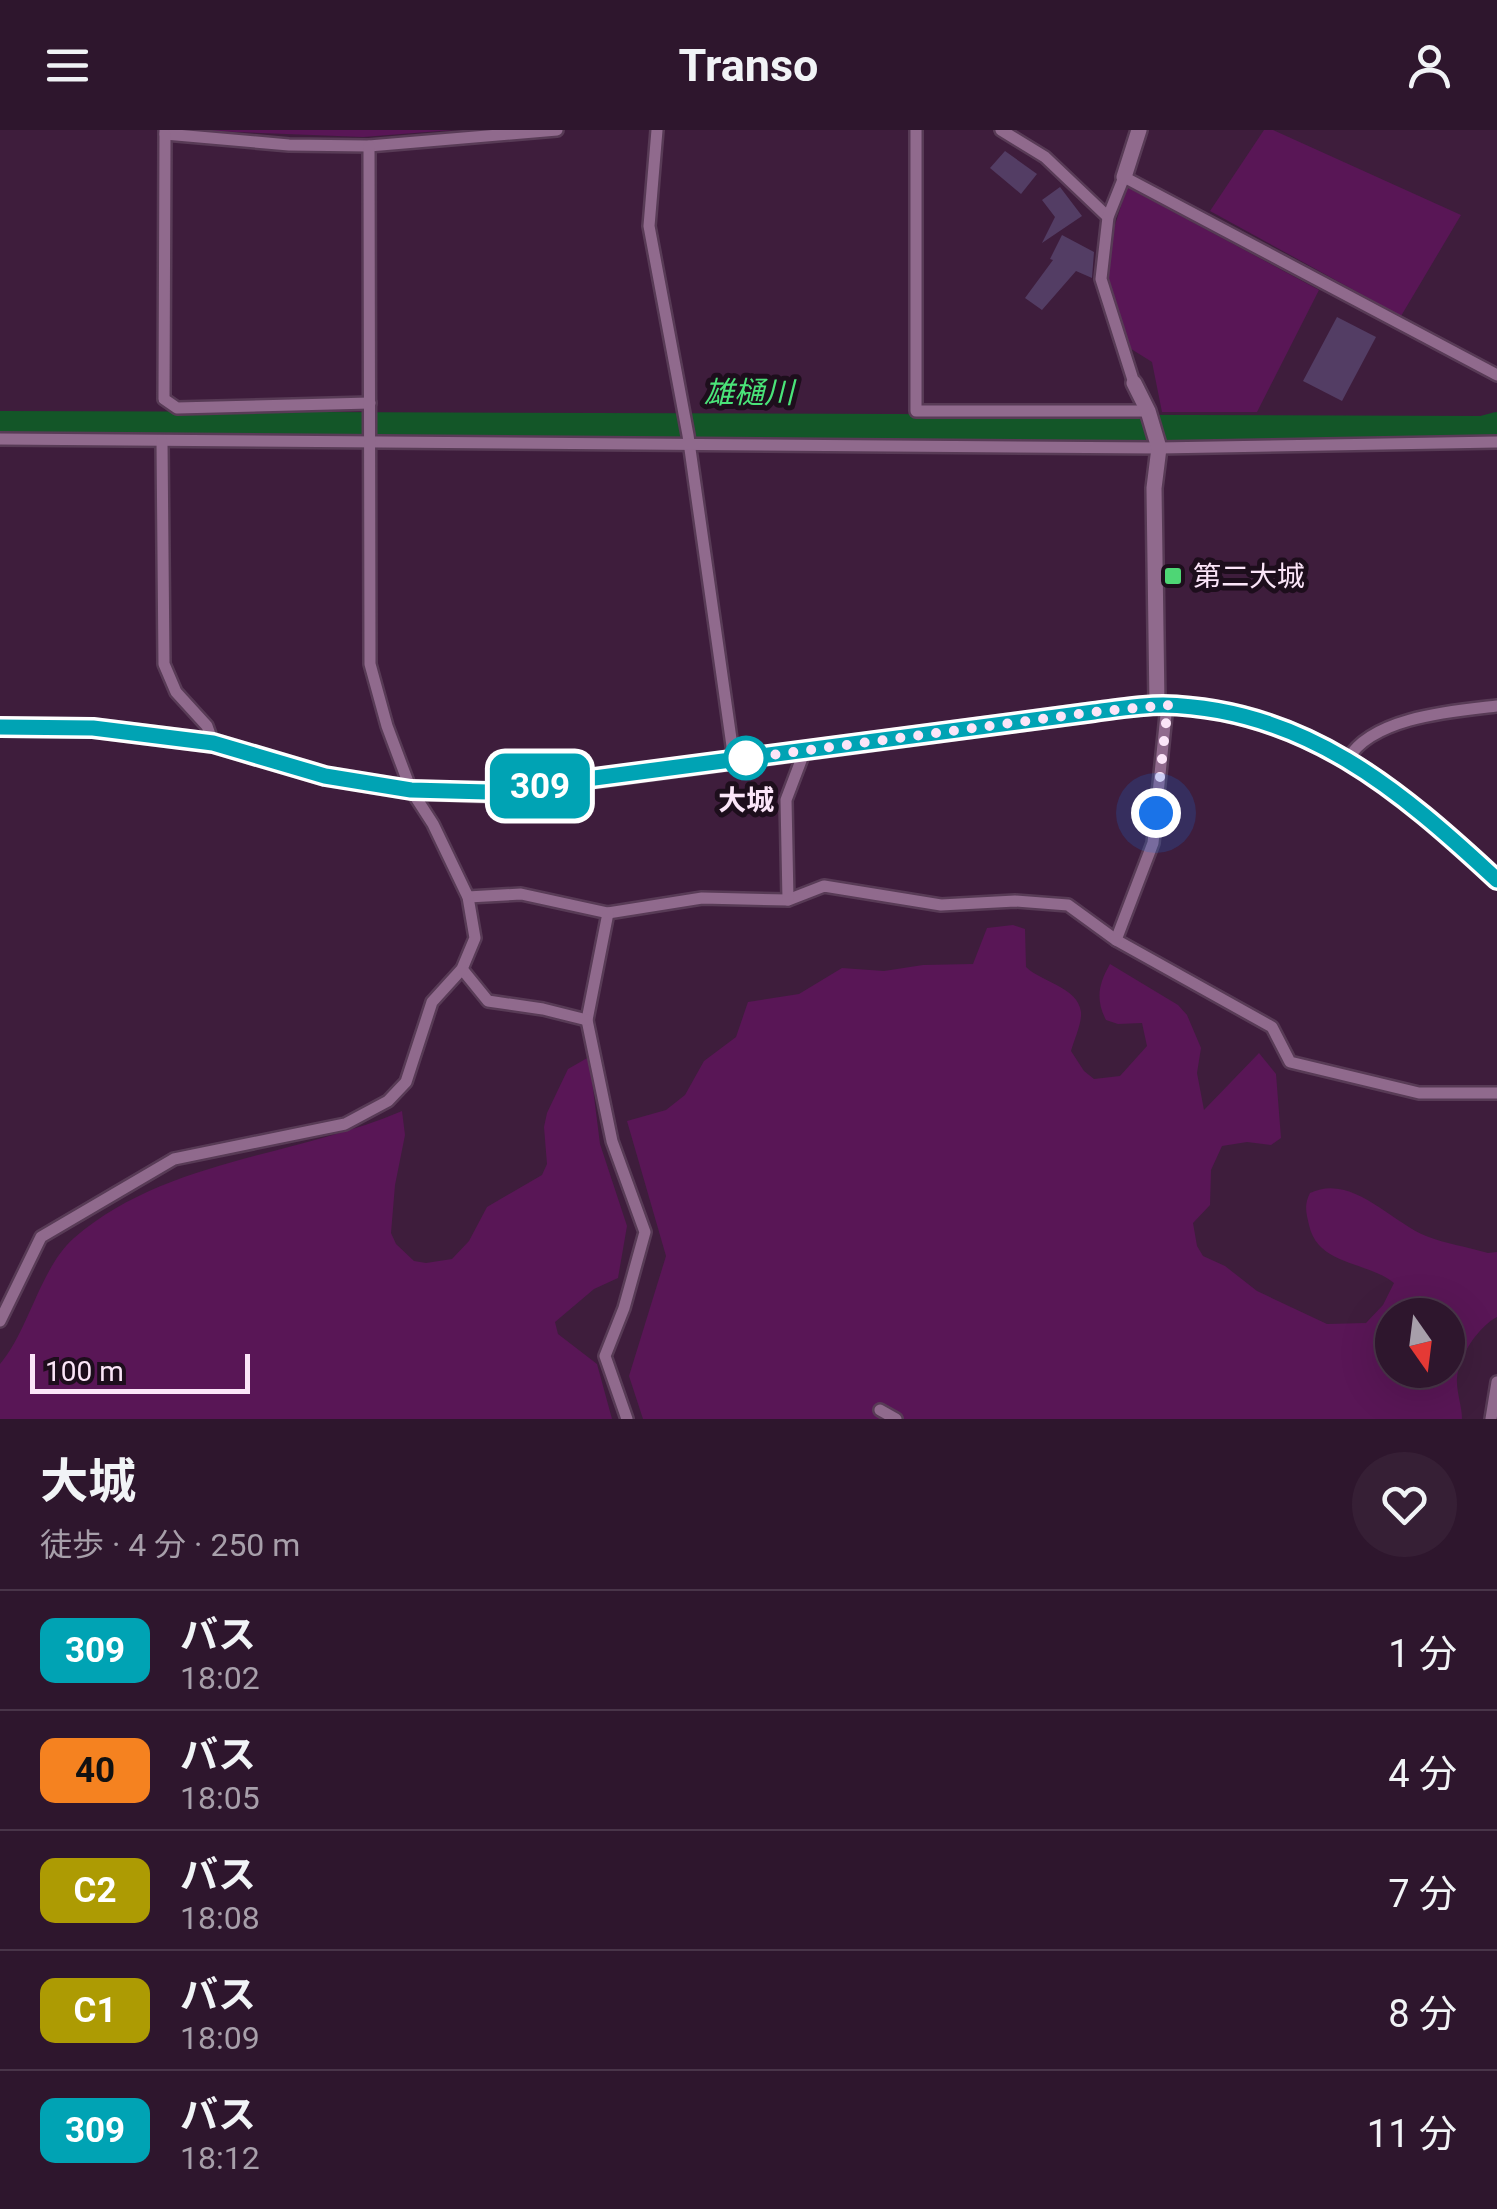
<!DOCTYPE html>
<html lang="ja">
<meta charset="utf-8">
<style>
:root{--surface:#2e162d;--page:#361f35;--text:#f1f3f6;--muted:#a79faa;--line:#493549}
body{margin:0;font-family:Roboto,"Noto Sans JP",sans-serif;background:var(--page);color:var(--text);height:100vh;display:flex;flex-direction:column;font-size:38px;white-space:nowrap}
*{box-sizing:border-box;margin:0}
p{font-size:32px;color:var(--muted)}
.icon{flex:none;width:55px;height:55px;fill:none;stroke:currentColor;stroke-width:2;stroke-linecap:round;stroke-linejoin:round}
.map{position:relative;height:1289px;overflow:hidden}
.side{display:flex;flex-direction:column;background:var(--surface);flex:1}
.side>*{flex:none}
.badge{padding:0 20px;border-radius:15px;font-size:35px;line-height:65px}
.needle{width:65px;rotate:166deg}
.controls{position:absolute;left:1375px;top:1168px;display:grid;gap:20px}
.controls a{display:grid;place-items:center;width:90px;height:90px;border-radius:50%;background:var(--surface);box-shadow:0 10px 40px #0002,0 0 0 2px var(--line);font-size:50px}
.scale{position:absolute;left:30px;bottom:25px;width:220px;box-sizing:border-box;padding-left:10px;border:5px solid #fbe5f8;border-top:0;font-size:28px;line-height:35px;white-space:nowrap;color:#fbe5f8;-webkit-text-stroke:8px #1d0e1c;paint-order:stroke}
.you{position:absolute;width:50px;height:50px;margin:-25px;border:8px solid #fff;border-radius:50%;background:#1a73e8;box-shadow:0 0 0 15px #1a73e833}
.map>.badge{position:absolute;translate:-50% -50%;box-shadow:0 0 0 5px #fff}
.round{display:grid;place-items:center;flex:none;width:105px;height:105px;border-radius:52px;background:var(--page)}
.headline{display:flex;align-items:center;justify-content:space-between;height:170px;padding:0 40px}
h1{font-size:48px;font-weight:700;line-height:75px}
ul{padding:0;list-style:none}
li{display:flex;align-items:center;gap:30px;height:120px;padding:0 40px;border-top:2px solid var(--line)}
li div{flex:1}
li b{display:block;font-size:38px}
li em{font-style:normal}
li .badge{min-width:110px;font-weight:700;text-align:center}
header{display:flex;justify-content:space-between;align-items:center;height:130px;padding:0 40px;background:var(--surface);font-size:45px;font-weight:700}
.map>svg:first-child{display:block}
.green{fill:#591656;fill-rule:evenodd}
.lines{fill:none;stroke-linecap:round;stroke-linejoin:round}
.river{stroke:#135628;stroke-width:28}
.building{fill:#533d64}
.minor-casing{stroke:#583b56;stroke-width:16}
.tertiary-casing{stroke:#583b56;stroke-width:20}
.primary-casing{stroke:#583b56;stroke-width:22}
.minor{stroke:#906a8d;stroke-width:11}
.tertiary{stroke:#906a8d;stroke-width:15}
.primary{stroke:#619db7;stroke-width:18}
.line-casing{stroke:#fff;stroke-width:22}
.line{stroke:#00a3b4;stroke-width:15}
.walk{stroke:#fbe5f8;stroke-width:10;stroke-dasharray:0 18}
.poi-dot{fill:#4ed675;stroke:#1d0e1c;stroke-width:4}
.stop-dot{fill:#fff;stroke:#00a3b4;stroke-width:5}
.labels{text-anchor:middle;stroke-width:10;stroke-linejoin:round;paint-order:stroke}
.poi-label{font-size:28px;fill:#fbe5f8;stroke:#1d0e1c;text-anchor:start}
.stop-label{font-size:28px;font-weight:bold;fill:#fbe5f8;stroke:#1d0e1c}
.water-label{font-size:30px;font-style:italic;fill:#4ae479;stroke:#1d0e1c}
</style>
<header><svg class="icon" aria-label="menu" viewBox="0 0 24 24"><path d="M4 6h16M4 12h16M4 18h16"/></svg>Transo<svg class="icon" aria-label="person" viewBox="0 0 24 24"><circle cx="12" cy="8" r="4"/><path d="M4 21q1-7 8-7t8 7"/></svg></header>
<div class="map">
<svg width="1497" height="1289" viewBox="0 0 1497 1289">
<rect width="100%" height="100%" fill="#3e1d3c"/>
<!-- green -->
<g class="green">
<path d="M182 0H453L363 7Z"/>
<path d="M1264 0H1273L1461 85 1401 186 1210 81Z"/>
<path d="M1127 57 1319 160 1257 282H1162L1152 232 1128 217 1107 148 1109 114Z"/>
<path d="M1013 795 1025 799 1026 837C1041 852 1078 857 1081 882 1082 893 1074 910 1071 921L1084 941 1094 949 1120 946 1147 916 1142 893 1118 894 1106 890C1095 869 1099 853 1110 834L1178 875 1187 885 1201 918 1197 943 1204 980 1259 923 1276 944 1281 1008 1271 1015 1247 1012 1222 1016 1211 1040 1210 1075 1193 1093 1197 1116 1203 1126 1225 1136 1257 1161 1327 1194 1366 1193 1383 1175 1394 1153C1367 1131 1318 1136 1309 1095 1306 1082 1304 1075 1310 1063 1351 1043 1390 1091 1426 1106 1446 1114 1468 1117 1488 1123L1497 1122V1187C1478 1197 1459 1226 1457 1248 1456 1261 1462 1276 1462 1289H643L629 1246 666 1126 627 991 666 980 685 965 704 931 736 907 748 872 799 864 842 838 884 841 923 835 973 834 987 798ZM1392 1185H1448V1240H1392Z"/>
<path d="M589 927 600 1014 627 1096 618 1148 594 1159 555 1192 558 1204 597 1234 612 1289H0V1234C29 1200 40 1138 74 1108 166 1029 294 1027 402 981L405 1005 395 1055 391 1103 396 1114 414 1131 426 1133 452 1129 469 1111 487 1077 542 1045 547 1034 544 997 547 983 568 939Z"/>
</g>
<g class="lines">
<!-- river -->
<path class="river" d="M0 295 1482 300 1497 296"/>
</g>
<!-- building -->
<g class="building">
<path d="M1005 21 1037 44 1021 64 990 38Z"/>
<path d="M1060 57 1082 86 1042 113 1055 87 1042 70Z"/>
<path d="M1062 105 1094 122 1092 148 1076 141 1042 180 1025 168 1053 130 1050 129Z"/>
<path d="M1337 187 1376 207 1342 271 1303 251Z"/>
</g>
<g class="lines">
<defs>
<g id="minor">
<path d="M165 0V4L289 15 369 16 557 0"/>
<path d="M657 0 649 96 688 305 734 630"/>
<path d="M916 0V281H1148"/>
<path d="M1001 0 1045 27 1108 87"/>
<path d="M165 4 164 269 177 278 370 273"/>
<path d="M1134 253 1101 149 1108 87 1124 47 1497 245"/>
<path d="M0 309 1159 318 1497 312"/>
<path d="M162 311 164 534 176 562 207 596 213 613"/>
<path d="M1348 629C1372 587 1453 581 1497 576"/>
<path d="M468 767 521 764 608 783 702 768 788 770 824 756 941 775 1015 771 1068 775 1116 810 1272 897 1290 932 1419 963H1497"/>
<path d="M788 770 786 670 805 620"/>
<path d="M608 783 587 890 612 1011 645 1102 624 1178 605 1226 627 1289"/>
<path d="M1116 810 1153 713 1167 575"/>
<path d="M462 839 488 871 543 879 587 890"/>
<path d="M0 1191 41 1107 174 1029 345 994 388 971 406 952 432 872 462 839 475 808 468 767 433 694 411 660 387 596 370 534 369 16"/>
<path d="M880 1280 896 1289"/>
<path d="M1491 1289 1497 1252"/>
</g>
<g id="tertiary">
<path d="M1124 47 1139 0"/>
<path d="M1134 253 1148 281 1159 318 1154 358 1157 575"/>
</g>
<path id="primary" d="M0 597 93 598 213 613 325 646 411 660 487 663 1094 582C1117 579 1140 575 1163 575 1305 578 1399 660 1497 750"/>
</defs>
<!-- minor casing -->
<use href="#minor" class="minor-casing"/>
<!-- tertiary casing -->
<use href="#tertiary" class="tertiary-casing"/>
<!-- primary casing -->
<use href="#primary" class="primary-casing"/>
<!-- minor -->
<use href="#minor" class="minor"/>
<!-- tertiary -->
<use href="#tertiary" class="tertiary"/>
<!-- primary -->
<use href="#primary" class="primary"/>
</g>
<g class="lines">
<defs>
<path id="line" d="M0 597 93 598 213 613 325 646 411 660 488 662 1094 582C1117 579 1140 575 1163 575 1304 578 1400 660 1497 750"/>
</defs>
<!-- line casing -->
<use href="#line" class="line-casing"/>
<!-- line -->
<use href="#line" class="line"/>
<!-- walk -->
<path class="walk" d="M746 628 734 630 1094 582 1168 575 1156 683"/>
</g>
<!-- markers -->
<rect class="poi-dot" x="1163" y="436" width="20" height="20" rx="5"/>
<circle class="stop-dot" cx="746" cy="628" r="20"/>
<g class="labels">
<!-- poi labels -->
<g class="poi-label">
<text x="1193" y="456">第二大城</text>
</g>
<!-- stop labels -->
<g class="stop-label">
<text x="746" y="680">大城</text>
</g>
<!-- water labels -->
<g class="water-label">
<text x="749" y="273">雄樋川</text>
</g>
</g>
</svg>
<div class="controls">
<a><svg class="needle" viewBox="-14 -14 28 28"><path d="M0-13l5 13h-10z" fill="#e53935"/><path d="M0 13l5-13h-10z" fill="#a79faa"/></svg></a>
</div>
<div class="scale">100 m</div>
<div class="you" style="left:1156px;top:683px"></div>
<b class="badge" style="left:540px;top:656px;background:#00a3b4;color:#fff">309</b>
</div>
<section class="side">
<div class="headline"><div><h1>大城</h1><p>徒歩 · 4 分 · 250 m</p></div><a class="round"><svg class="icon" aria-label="heart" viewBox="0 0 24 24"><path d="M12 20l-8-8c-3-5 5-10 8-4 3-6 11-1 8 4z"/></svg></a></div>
<ul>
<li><span class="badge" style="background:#00a3b4;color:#fff">309</span><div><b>バス</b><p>18:02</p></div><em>1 分</em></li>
<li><span class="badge" style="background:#f58220;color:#111">40</span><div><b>バス</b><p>18:05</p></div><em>4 分</em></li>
<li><span class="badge" style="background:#ad9b03;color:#fff">C2</span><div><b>バス</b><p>18:08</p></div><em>7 分</em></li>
<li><span class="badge" style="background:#ad9b03;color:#fff">C1</span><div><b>バス</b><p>18:09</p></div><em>8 分</em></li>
<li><span class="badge" style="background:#00a3b4;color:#fff">309</span><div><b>バス</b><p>18:12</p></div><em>11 分</em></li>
</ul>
</section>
